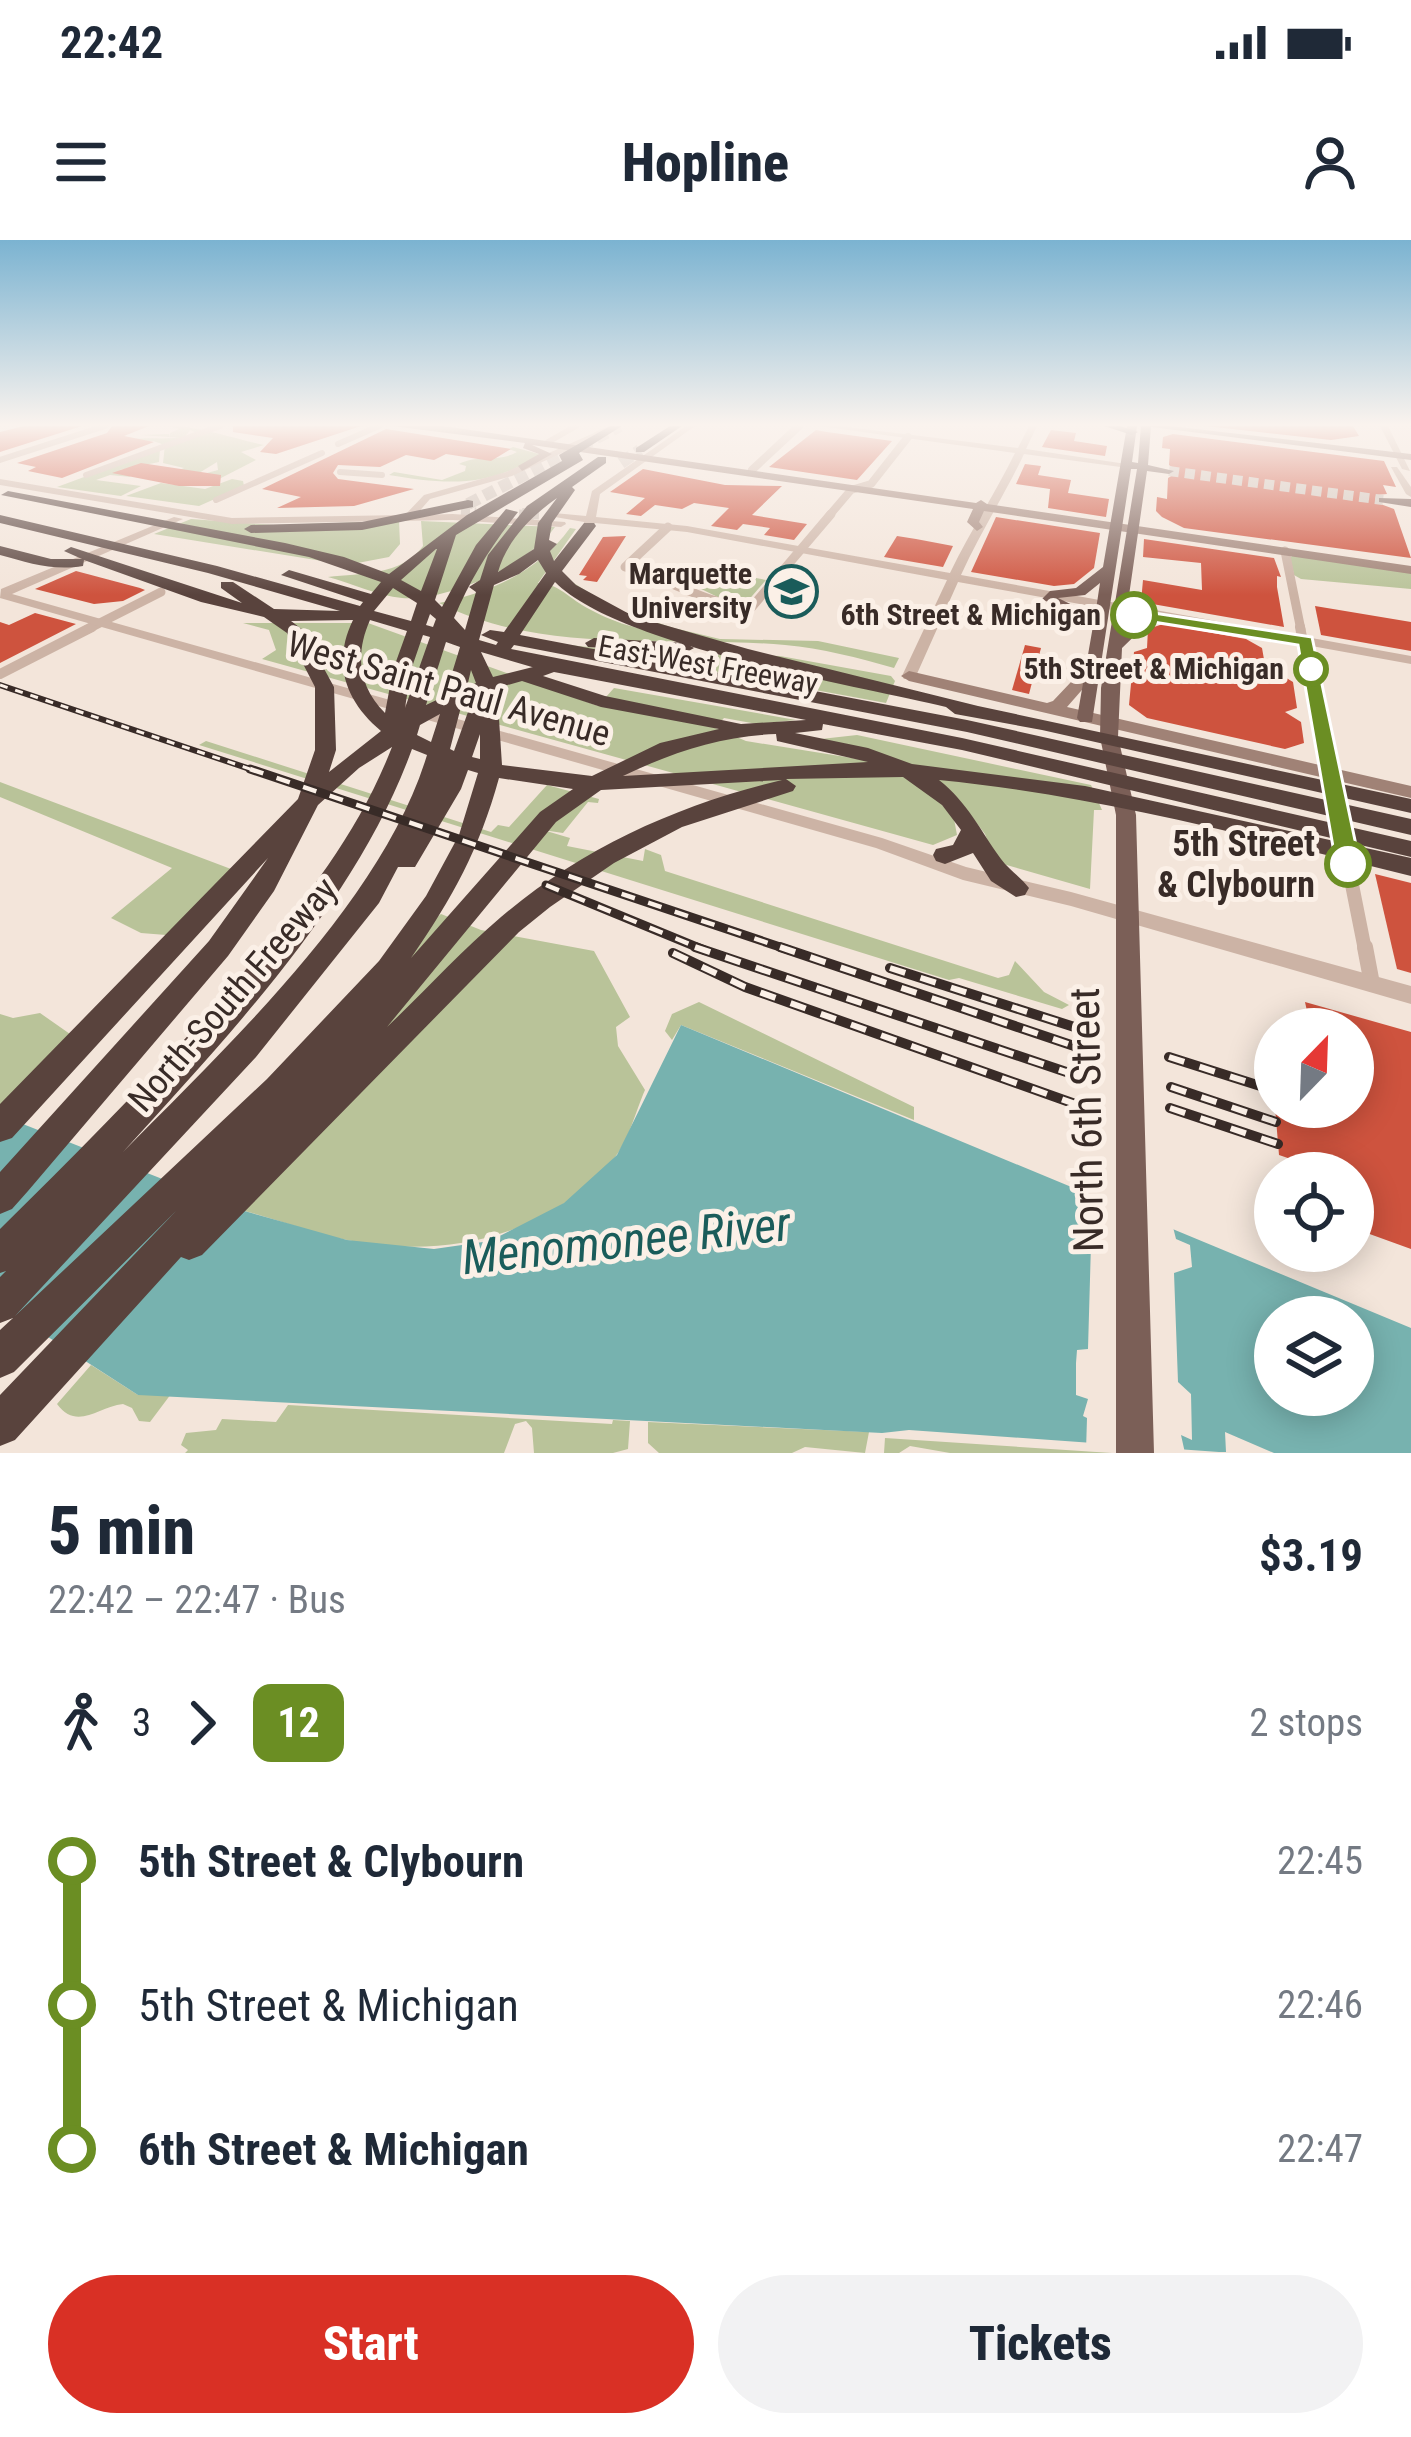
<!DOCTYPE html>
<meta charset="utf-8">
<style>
:root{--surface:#fff;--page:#f2f2f3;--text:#1f2937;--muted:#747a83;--accent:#d93025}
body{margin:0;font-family:"Roboto Condensed",sans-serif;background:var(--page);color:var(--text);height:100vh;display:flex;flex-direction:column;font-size:45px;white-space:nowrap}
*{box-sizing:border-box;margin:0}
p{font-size:39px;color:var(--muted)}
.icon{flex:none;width:66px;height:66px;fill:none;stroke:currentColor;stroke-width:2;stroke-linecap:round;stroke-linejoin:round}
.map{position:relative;height:1213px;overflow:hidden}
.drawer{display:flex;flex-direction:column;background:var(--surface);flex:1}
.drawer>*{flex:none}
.badge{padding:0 24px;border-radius:18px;font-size:42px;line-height:78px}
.needle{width:78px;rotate:23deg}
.fabs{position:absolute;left:1254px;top:768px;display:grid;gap:24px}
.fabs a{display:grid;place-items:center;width:120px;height:120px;border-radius:50%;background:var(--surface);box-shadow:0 6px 30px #0003;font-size:60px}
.map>.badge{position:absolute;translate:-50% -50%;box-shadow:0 0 0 6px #fff}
.legs{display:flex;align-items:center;gap:18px;height:132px;padding:0 48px;font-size:39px}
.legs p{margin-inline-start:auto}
.overview{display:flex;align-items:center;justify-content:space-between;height:204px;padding:0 48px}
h1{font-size:66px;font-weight:800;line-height:90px}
.primary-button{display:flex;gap:24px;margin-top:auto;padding:24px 48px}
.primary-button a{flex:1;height:138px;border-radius:72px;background:var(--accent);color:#fff;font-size:48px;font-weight:800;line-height:138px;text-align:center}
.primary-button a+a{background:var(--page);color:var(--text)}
ul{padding:0 48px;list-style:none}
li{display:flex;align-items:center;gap:42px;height:144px;font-size:45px}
li i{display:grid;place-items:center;width:18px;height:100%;margin:0 15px;background:currentColor}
li i::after{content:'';width:30px;height:30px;margin:-15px;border:9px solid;border-radius:50%;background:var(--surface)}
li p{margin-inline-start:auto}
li:first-child i{background:linear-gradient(#0000 50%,currentColor 0)}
li:last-child i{background:linear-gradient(currentColor 50%,#0000 0)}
.status{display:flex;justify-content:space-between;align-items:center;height:84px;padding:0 60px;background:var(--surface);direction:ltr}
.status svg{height:33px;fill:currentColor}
header{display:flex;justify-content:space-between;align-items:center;height:156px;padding:0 48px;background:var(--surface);font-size:54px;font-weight:800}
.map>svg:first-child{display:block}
.green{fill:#b9c399}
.water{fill:#77b2af;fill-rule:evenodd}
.pier{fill:#f3e5da}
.building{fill:#ce533e}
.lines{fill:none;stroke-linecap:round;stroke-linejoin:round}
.tertiary-tunnel-far1{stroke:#cec0b6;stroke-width:9;stroke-dasharray:9 4.5;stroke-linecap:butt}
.tertiary-tunnel{stroke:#cec0b6;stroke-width:12;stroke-dasharray:12 6;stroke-linecap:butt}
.primary-tunnel{stroke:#cec0b6;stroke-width:10;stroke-dasharray:10 6;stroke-linecap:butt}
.motorway-tunnel{stroke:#cec0b6;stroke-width:12;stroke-dasharray:12 6;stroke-linecap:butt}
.pedestrian{stroke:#ccb3a5;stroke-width:6}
.minor-far4{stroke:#ccb3a5;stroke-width:8}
.minor-far3{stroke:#ccb3a5;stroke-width:9}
.minor-far2{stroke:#ccb3a5;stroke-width:10}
.minor-far1{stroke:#ccb3a5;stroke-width:14}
.minor{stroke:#ccb3a5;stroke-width:16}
.tertiary{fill:#ccb3a5;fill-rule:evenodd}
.secondary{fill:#a08276;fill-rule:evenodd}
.primary{fill:#7b5f57;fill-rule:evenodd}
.motorway{fill:#59433d;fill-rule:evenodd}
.rail-far2-casing{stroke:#382b27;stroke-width:6}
.rail-far1-casing{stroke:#382b27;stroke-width:9}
.rail-casing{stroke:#382b27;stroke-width:10}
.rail-far2{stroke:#fbf0e7;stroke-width:3;stroke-dasharray:8;stroke-linecap:butt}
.rail-far1{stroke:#fbf0e7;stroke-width:4.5;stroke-dasharray:14;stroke-linecap:butt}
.rail{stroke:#fbf0e7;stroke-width:6;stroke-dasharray:16;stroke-linecap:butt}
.line-1{fill:#6b8e23;stroke:#fff;stroke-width:3}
.stop-1-dot{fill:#fff;stroke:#6b8e23;stroke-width:6}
.labels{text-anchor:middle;stroke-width:10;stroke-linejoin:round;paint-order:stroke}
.far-poi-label{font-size:30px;font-weight:bold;fill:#382b27;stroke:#fbf0e7;text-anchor:end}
.far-stop-label{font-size:30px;font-weight:bold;fill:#382b27;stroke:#fbf0e7;text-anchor:end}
.far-street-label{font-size:30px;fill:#382b27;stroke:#fbf0e7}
.street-label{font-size:36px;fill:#382b27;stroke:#fbf0e7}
.stop-label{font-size:36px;font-weight:bold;fill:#382b27;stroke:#fbf0e7;text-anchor:end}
.near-street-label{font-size:42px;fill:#382b27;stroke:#fbf0e7}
.near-water-label{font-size:48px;font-style:italic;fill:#1a5c5a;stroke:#fbf0e7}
</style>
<div class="status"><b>22:42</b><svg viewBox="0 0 49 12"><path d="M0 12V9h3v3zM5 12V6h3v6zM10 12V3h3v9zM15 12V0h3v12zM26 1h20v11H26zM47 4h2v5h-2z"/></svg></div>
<header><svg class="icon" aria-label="menu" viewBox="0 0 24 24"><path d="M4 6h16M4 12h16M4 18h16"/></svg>Hopline<svg class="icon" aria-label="person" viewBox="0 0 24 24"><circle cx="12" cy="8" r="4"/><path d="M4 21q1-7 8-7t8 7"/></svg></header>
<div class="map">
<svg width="1411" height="1213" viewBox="0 0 1411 1213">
<rect width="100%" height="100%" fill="#f3e5da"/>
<!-- green -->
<g class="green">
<path d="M169 186C194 185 236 199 264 205L241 212 256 220 221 238 207 233 218 230 217 222 199 233 169 234 184 228 163 223 165 205 153 201 116 203C146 193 167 204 197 193L190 190 184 198 141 195 169 194 170 198V193L179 189Z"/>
<path d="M513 207 539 214C491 249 443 244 389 235L394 232 442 240 465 231 466 226 459 224C477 214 498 223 517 212L509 209Z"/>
<path d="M160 209 159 222 120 230 131 237 110 235 96 240 141 246 121 256 57 247Z"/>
<path d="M232 239 243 241 244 246 199 266 126 256 161 243 205 249Z"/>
<path d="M191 279 274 285 399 281 400 304 389 317 347 325 154 294Z"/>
<path d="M421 281 555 287C528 325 449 361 402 358 378 356 351 343 328 337 361 333 401 336 423 306Z"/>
<path d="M570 288 576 289 538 343C558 344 566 355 582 365 608 380 638 392 668 391L600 365 561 335 615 369 674 388 720 399 818 401 899 418 894 428C858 418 822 408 785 405 672 395 545 416 439 363 491 352 538 332 570 288Z"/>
<path d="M1295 315 1411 332V349L1301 339 1294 335 1290 317Z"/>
<path d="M708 329 766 340 746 363 732 364 693 345Z"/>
<path d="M243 383H368L598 466 614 448 796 480 757 484 724 478 715 488 746 501 883 523 939 561 954 579 957 595 933 605 262 419 276 410 269 390Z"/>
<path d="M569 405 646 413 780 416 891 436 895 441 886 463Z"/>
<path d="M857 495 1091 545 1102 570H1094L1090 649 996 622 985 594 959 560 821 499Z"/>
<path d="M206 501 491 592 498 585 509 587 547 545 599 559 598 563 588 562 563 593 543 590 570 598 567 606 643 621 645 609 661 615 665 631 998 738 1009 735 1015 721 1044 752 1069 765 1062 769 959 738 949 740 199 505Z"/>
<path d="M0 542 231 629 166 695 141 693 111 678 172 628 0 557Z"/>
<path d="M441 674 481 690 594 711 630 777 616 787 618 806 645 850C636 870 629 900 615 917 550 997 444 1020 347 1000 312 993 277 979 241 970L360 741Z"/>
<path d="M699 762 914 867V880L681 785 672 800 665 791 672 774Z"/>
<path d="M40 773 70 794 0 867V774L13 778Z"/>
<path d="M91 1125 138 1155 171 1154 150 1182 139 1181 132 1168 123 1164C98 1167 77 1191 57 1164Z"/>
<path d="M288 1165 612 1184 613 1180 630 1181 628 1209 613 1213H534L532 1188 526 1181 515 1184 504 1213H185L188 1210 181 1205 186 1193 216 1190 222 1179 276 1182Z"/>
<path d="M648 1182 869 1192 865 1213 805 1207 792 1213H659L648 1203Z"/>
<path d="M885 1198 1112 1213H950L910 1206 899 1213H884Z"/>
</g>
<!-- water -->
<path class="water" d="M681 785 1411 1088V1213H1274L1225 1192 1226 1212H1219L909 1190 882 1193 138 1155 0 1066V875L241 970 347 1000 434 1009 490 1001 564 963 617 915ZM1275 1077H1353V1155H1275Z"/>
<!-- pier -->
<path class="pier" d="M1093 948 1171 979 1176 999 1190 1005 1192 1027 1174 1033 1178 1142 1191 1154 1192 1200 1181 1195 1185 1213 1086 1211 1087 1178 1083 1176 1088 1159 1076 1155V1123L1077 1110 1088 1109 1091 1004 1080 994 1082 963 1092 966 1088 961Z"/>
<!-- building -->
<g class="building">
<path d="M24 186H82L0 212V192Z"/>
<path d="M112 186H149L124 196 154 202 62 238 28 231 36 227 17 223 107 193Z"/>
<path d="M233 186H361L276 214 260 212 273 198 233 192Z"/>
<path d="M1206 186H1353L1359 196 1331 200Z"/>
<path d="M386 189 511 209 491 221 446 214 434 220 406 215 380 227 338 225 333 233 338 239 414 249 354 266 277 268 301 257 262 249Z"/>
<path d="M816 190 827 192 892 201 857 240 769 227Z"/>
<path d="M1051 190 1076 193 1074 201 1107 206 1105 216 1042 207Z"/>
<path d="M1173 194 1384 221 1396 247 1383 245 1387 254 1376 255 1375 262 1394 269 1411 318 1184 288 1162 277 1156 271 1157 257 1167 259 1168 238 1178 232 1169 225 1170 209 1162 208 1163 197Z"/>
<path d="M141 223 221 235 220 246H179L112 233Z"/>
<path d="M1025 224 1041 226 1038 235 1071 240 1068 253 1109 259 1106 277 1048 268 1050 249 1016 244Z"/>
<path d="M643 229 725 245 782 246 752 275 807 284 794 300 764 295 770 288 743 284 737 290 711 286 729 268 694 263 682 269 655 265 641 276 626 274 645 258 610 252Z"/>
<path d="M996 277 1100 293 1094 328 1074 344 1054 346 971 332Z"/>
<path d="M626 296 597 342 583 340 587 336 579 335 603 297Z"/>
<path d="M897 296 916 299 953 306 943 327 884 317Z"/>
<path d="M1144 299 1274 318 1281 337 1277 336V347L1284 387 1141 362 1143 340 1202 350 1201 323 1143 317Z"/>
<path d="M76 331 140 348 145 350 123 361 94 364 35 349Z"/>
<path d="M1315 366 1411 382V411L1321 395Z"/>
<path d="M35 373 76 384 0 423V382L9 385Z"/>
<path d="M1163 384 1246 399 1262 408 1265 425 1293 442 1297 468 1285 472 1301 482 1304 503 1285 509 1147 478 1129 465 1134 412 1147 408 1148 389Z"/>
<path d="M1025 405 1041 408 1029 454 1012 450Z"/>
<path d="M1375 634 1411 643V733L1397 729Z"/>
<path d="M1305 762 1411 792V1009L1353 988V933H1332L1279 915 1275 867H1353V789H1311Z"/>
</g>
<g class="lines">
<!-- tertiary-tunnel-far1 -->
<g class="tertiary-tunnel-far1">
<path d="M461 271 476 272"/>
<path d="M519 274 539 275"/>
</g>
<!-- tertiary-tunnel -->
<path class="tertiary-tunnel" d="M522 274 539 275"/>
<!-- primary-tunnel -->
<path class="primary-tunnel" d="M1169 231 1383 260"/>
<!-- motorway-tunnel -->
<g class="motorway-tunnel">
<path d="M621 223 640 210"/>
<path d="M468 264 620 186"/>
</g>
<!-- pedestrian -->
<g class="pedestrian">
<path d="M548 202 576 186"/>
<path d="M338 204 379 186"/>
<path d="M0 220 105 186"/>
<path d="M340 232 382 235"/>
<path d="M86 235 220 186"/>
<path d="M216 260 322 213"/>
</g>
<!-- minor-far4 -->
<g class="minor-far4">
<path d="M752 230 799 186"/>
<path d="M828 277 851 250 871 244 908 197"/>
</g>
<!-- minor-far3 -->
<g class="minor-far3">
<path d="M668 287 625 327C667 338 711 366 751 368L831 274"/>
<path d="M1285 311 1301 390"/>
<path d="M86 390 161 352"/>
</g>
<!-- minor-far2 -->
<g class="minor-far2">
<path d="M1300 387 1329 532"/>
<path d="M0 434 92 387"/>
</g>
<!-- minor-far1 -->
<path class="minor-far1" d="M1329 529 1365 710"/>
<!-- minor -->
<path class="minor" d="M1365 707 1372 744"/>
<!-- tertiary -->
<g class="tertiary">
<path d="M610 186H620L512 236 430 259 416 275 453 274 565 282 566 284 561 287 453 280 232 284 0 245V239L232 278 405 275 424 255 506 232Z"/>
<path d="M686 186H695L600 254 596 277 687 286 950 333C970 291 995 254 1015 213L819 186H839L1018 208 1029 186H1037L1026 209 1133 225 1128 228 1024 214C1004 256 980 293 961 335L1411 416V424L958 342 916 436 914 439H904L902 436 947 340 687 292 595 283 589 289 584 286V282L549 276 554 273 586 276 592 251Z"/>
<path d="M1380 186H1388L1410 231 1402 229Z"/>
<path d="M1391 227H1397L1411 247V257L1406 254Z"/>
<path d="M174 277 183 279 12 354 882 598 966 627 1071 652 1411 746V764L1071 666 963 640 876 608 0 358 1 349Z"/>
</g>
<!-- secondary -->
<g class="secondary">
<path d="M392 186H443L976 263 981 260 987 264 1411 326V334L984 271 979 282 983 287 977 291 967 282 973 269 532 205 552 214 522 231 518 226 539 214 523 208 525 203Z"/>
<path d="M1144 186H1170L1411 214V220Z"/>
<path d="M1094 422 1102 427 1067 467 1411 546V558L909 441 901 436 909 431 1047 463 1053 461 1088 424Z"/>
</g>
<!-- primary -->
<g class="primary">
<path d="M1127 186H1137L1132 222 1138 223 1141 186H1151L1148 225 1174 231 1169 234 1147 231 1124 390 1142 374 1154 377 1122 408 1118 497 1136 575 1154 1213H1116V575L1100 497 1101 448 1137 229H1131L1092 482H1080L1077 478 1093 386 1042 359 1050 351 1076 348 1103 327ZM1100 343 1095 376 1058 358 1085 355Z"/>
<path d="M1379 258 1411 259V267L1379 262Z"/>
</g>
<!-- motorway -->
<g class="motorway">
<path d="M610 186H622L579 213 583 220 456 295 435 360 442 367 476 305 506 269 518 272C491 306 471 338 454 378L465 390 476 352 469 347 480 340 488 315 527 266 598 217H606V223L572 247 575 250 552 283 549 300 557 304 550 311 554 321 584 283H594L596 286 562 331 576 345 633 376 748 409 978 466 1411 559V573L1042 490 955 474 946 467C853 445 617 405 555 342L520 395 967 480 1411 579V595L967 492 514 405 511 409 962 498 1411 601V617L962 510 823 484 822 490 795 493 868 508 912 524 1085 546 1411 618V636C1255 598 1100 556 939 540 968 563 980 590 1001 619 1009 630 1021 637 1029 648L1025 655 1016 657 991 641 973 613 945 624 936 621 933 615 936 609 953 605 961 590 942 565 903 537 786 539 796 546 793 551 682 587 614 623 550 667 519 692 202 1015 189 1020 181 1017 15 1200 0 1206V1155L176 971 14 1132 0 1138V1090L13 1078 0 1083V1037L6 1031 0 1033V989C85 905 170 820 247 728 306 659 359 592 392 507L359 528 318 565 274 651 228 716 28 951 12 969 0 974V932L209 701 268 618 12 898 0 902V864L298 559 315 510V447L287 393 264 377 201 362 84 320 83 326C53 331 29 323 0 315V306L51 319H82L64 311 71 307 242 363 221 348V342H233L274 369 340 371 208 333 0 283V275L217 326 360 366 363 362 281 335 289 330 371 354 381 342 309 317 1 255 8 251 285 303 344 317 389 334 467 275 562 221 559 215ZM557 258 538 283 534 309 498 332C506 302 531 276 557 258ZM437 309 421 351 401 340 436 309ZM538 320 546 333 504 392 490 390 481 395 498 402 496 405 479 400 494 345 519 334ZM393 348 417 363 411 381 374 371ZM430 374 436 379 433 387 426 385ZM353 380C332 423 345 461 381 491L329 532 336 510 334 447 303 390 291 381ZM370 380 407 391 393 430 385 473C358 446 355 414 370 380ZM423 395 430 397 405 468 411 430ZM446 402 460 407 445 456 426 465ZM481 412 532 427H533L493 437ZM471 430 476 443 467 447ZM554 432 806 480 741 484 605 456 543 436ZM522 441 601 467 719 489 660 503 592 536 502 525 497 448ZM473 458 454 511 450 509 462 463ZM440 474 431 502 417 495 420 485ZM480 494V519L472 517ZM776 494 777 501 868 522 623 536C673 512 720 496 776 494ZM412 509 427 515C383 661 228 805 123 912 230 794 357 661 412 509ZM468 530 478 533 459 595 426 656 379 721 267 839 15 1076 256 817 379 663 398 627H415L461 549ZM499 538 573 549 540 572 411 718C453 657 479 610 499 538ZM782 540C679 564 582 608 501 677 461 711 425 751 387 787L556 582 601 550Z"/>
<path d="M670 186H682L644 212H636V208Z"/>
<path d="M1104 186H1120L1138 192 1132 195Z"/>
<path d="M468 260 473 261V267L362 290 251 293 244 289 251 285 362 282Z"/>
<path d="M594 398 685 403 694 408 685 413 588 407 585 403Z"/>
</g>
<defs>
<path id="rail-far2" d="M0 445 259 532"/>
<g id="rail-far1">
<path d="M250 529 789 710"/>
<path d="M546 645 704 710"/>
</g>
<g id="rail">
<path d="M695 707 1090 840"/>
<path d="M780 707 1089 811"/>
<path d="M673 713 745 747 1078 865"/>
<path d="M890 728 1090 792"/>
<path d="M1169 817 1273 850"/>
<path d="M1171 847 1276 882"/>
<path d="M1170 868 1278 904"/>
</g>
</defs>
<!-- rail-far2 casing -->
<use href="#rail-far2" class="rail-far2-casing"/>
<!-- rail-far1 casing -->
<use href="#rail-far1" class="rail-far1-casing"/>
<!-- rail casing -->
<use href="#rail" class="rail-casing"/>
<!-- rail-far2 -->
<use href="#rail-far2" class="rail-far2"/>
<!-- rail-far1 -->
<use href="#rail-far1" class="rail-far1"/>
<!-- rail -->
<use href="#rail" class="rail"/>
</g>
<!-- sky -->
<linearGradient id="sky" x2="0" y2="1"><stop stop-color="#7bb3d1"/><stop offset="0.52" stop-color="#faf3ee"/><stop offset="1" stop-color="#faf3ee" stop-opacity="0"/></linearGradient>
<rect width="1411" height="355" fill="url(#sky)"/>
<!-- line-1 -->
<path class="line-1" d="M1134 370 1312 397 1360 624 1357 630H1340L1336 624 1298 405 1128 378 1126 375Z"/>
<!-- icons -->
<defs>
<symbol id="university-ring" viewBox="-11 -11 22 22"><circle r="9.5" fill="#fbf0e7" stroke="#1a5c5a" stroke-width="1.5"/><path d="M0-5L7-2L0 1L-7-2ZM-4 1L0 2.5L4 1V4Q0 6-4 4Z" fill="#1a5c5a"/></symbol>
</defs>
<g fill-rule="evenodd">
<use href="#university-ring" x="762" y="322" width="59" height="59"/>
</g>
<!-- markers -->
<g class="stop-1-dot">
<circle cx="1134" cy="375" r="21"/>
<circle cx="1311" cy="429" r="15"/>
<circle cx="1348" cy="624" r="21"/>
</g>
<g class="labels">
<!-- far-poi labels -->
<g class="far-poi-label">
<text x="752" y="344">Marquette<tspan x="752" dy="34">University</tspan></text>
</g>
<!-- far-stop labels -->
<g class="far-stop-label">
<text x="1101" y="385">6th Street &amp; Michigan</text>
<text x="1284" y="439">5th Street &amp; Michigan</text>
</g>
<!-- far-street labels -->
<g class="far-street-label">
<text transform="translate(708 425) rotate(10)" y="10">East-West Freeway</text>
</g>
<!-- street labels -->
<g class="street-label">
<text transform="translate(449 448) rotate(16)" y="13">West Saint Paul Avenue</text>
<text transform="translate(232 754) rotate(-49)" y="13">North-South Freeway</text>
</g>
<!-- stop labels -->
<g class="stop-label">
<text x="1315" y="616">5th Street<tspan x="1315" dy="41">&amp; Clybourn</tspan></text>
</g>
<!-- near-street labels -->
<g class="near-street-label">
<text transform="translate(1086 880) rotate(-91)" y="15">North 6th Street</text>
</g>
<!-- near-water labels -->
<g class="near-water-label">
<text transform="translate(626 1000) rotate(-6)" y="17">Menomonee River</text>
</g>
</g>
</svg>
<div class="fabs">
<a><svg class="needle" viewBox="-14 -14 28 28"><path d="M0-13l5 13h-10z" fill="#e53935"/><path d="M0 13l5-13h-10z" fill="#747a83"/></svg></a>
<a><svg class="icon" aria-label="locate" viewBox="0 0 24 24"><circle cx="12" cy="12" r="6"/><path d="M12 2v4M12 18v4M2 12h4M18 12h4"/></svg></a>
<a><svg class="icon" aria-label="layers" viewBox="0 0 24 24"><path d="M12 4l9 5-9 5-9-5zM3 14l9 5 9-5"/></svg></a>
</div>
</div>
<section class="drawer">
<div class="overview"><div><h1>5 min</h1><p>22:42 – 22:47 · Bus</p></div><b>$3.19</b></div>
<div class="legs"><svg class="icon" aria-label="walk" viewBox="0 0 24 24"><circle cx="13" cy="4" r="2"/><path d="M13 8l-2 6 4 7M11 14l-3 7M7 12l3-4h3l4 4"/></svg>3<svg class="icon" aria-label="forward" viewBox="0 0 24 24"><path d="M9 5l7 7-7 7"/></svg><b class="badge" style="background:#6b8e23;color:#fff">12</b><p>2 stops</p></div>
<ul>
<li><i style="color:#6b8e23"></i><b>5th Street &amp; Clybourn</b><p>22:45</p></li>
<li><i style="color:#6b8e23"></i><span>5th Street &amp; Michigan</span><p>22:46</p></li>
<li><i style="color:#6b8e23"></i><b>6th Street &amp; Michigan</b><p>22:47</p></li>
</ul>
<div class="primary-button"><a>Start</a><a>Tickets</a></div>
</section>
